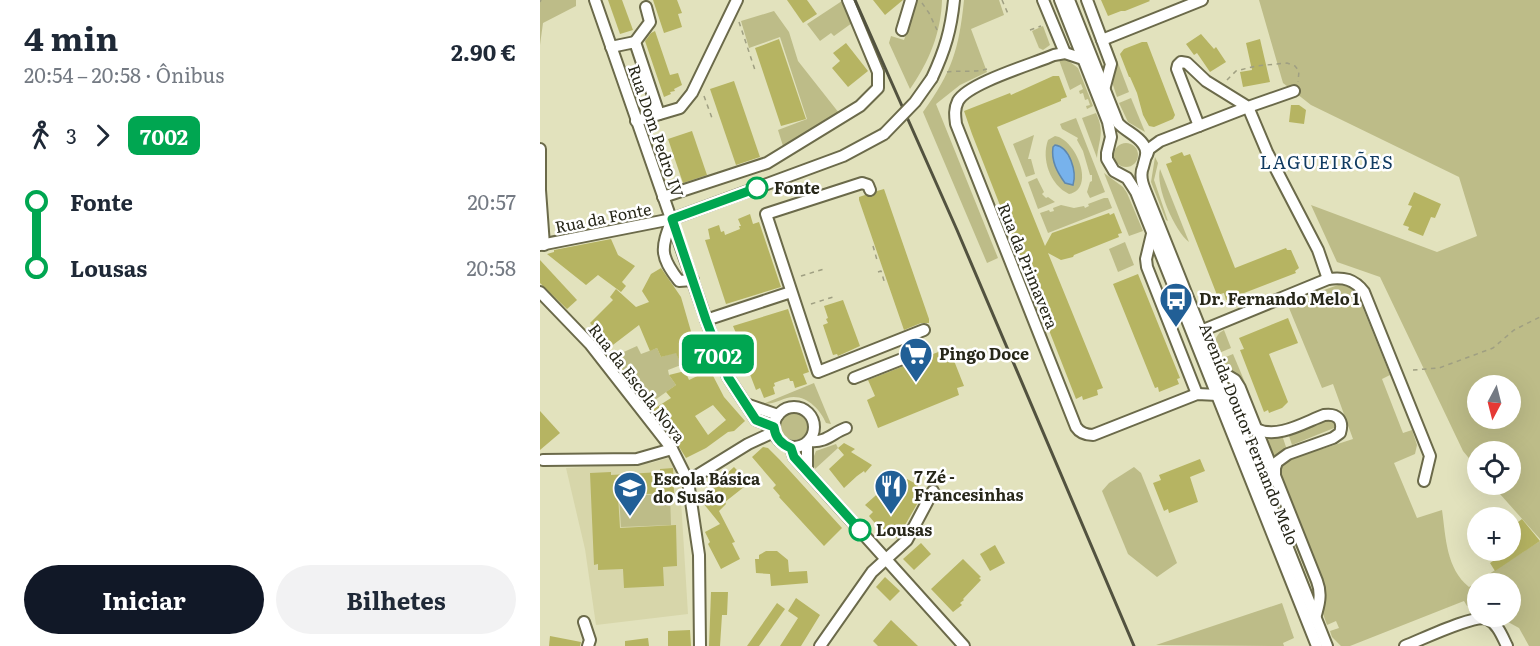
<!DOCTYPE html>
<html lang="pt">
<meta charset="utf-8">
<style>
:root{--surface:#fff;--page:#f2f2f3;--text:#1f2937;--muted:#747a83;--accent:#111827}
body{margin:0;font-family:Literata,serif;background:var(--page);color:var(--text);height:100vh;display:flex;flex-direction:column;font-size:22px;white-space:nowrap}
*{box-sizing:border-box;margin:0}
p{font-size:20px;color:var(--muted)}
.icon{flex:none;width:33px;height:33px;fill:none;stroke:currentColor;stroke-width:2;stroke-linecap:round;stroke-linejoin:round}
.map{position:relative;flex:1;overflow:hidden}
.side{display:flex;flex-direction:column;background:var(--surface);width:540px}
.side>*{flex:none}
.badge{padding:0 12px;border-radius:9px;font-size:21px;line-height:39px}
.needle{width:39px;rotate:187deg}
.tools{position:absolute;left:927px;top:375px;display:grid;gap:12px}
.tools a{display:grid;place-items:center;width:54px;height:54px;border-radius:50%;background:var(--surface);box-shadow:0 6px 24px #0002;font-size:30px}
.map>.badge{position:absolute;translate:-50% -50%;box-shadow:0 0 0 3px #fff}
.legs{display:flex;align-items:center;gap:9px;height:66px;padding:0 24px;font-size:20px}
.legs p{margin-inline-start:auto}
.overview{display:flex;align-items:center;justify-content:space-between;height:102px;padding:0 24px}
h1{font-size:33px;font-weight:700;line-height:45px}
.action{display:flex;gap:12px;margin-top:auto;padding:12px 24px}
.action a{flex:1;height:69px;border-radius:36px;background:var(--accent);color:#fff;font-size:24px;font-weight:700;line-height:69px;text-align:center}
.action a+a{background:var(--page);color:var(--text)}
ul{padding:0 24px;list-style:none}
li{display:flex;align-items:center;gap:21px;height:66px;font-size:22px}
li i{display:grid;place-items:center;width:9px;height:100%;margin:0 8px;background:currentColor}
li i::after{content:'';width:15px;height:15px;margin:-8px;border:4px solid;border-radius:50%;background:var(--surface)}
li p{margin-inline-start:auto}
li:first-child i{background:linear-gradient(#0000 50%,currentColor 0)}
li:last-child i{background:linear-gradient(currentColor 50%,#0000 0)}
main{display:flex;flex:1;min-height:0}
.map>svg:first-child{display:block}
.built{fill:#d7d6aa}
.green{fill:#bdbc88;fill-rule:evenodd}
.water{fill:#77b2ec;stroke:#5f88ad;stroke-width:1.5}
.building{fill:#b6b462;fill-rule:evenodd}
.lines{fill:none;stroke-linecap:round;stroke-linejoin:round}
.minor-casing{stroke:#6b6a4a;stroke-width:14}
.path{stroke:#9f9f82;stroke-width:1.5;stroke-dasharray:4.5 4.5;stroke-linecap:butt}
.minor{stroke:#fff;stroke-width:10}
.rail{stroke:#52523f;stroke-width:3}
.minor-bridge-casing{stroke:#6b6a4a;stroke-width:14;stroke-linecap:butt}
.minor-bridge{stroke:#fff;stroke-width:10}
.line-1-casing{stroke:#fff;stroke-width:14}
.line-1{stroke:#00a651;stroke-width:9}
.stop-1-dot{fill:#fff;stroke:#00a651;stroke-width:3}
.labels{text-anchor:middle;stroke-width:5;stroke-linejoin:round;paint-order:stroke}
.street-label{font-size:16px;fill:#272719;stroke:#fff}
.stop-label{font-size:16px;font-weight:bold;fill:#272719;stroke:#fff;text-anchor:start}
.poi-label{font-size:16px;font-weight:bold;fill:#272719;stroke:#fff;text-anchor:start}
.neighbourhood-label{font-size:18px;letter-spacing:1.5px;fill:#113b61;stroke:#fff}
</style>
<main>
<section class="side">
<div class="overview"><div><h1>4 min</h1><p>20:54 – 20:58 · Ônibus</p></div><b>2.90 €</b></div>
<div class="legs"><svg class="icon" aria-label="walk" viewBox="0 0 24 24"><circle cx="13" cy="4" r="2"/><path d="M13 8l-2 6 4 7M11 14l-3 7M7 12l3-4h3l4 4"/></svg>3<svg class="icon" aria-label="forward" viewBox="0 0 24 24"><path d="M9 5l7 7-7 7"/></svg><b class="badge" style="background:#00a651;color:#fff">7002</b></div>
<ul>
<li><i style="color:#00a651"></i><b>Fonte</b><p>20:57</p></li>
<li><i style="color:#00a651"></i><b>Lousas</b><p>20:58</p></li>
</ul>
<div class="action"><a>Iniciar</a><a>Bilhetes</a></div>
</section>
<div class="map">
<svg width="1000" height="646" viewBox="0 0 1000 646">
<rect width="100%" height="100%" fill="#e2e2bd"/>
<!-- built -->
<path class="built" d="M128 458 134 466 140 484 148 614 56 625 45 549 26 468 111 463Z"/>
<!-- green -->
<g class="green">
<path d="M0 0H36V6L3 23 0 45Z"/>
<path d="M378 0H402C401 33 389 62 370 89L349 43 351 36 364 40Z"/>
<path d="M424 0H459L464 15 431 29 447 72 420 85 396 104 458 258 447 263 383 112C412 72 419 49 424 0Z"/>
<path d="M719 0H1000V539L952 485 970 484V452H938L937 468 923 451 840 277 797 262 771 205 897 252 937 236 919 177 771 105 743 83ZM938 386H970V418H938Z"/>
<path d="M302 1 312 23 294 36 291 33 280 41 267 24Z"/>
<path d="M234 11 249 32 258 61 299 113 243 146 238 130 267 119 240 37 209 48 201 21Z"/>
<path d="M503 26 510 45 503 50 499 48 492 31Z"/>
<path d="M572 47 589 92 577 97 571 79Z"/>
<path d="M526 59 538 68 553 106 547 109 546 106 550 105 548 99 545 100 543 93 540 94 539 91 543 89 541 84 530 90 519 60Z"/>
<path d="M591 98 605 132 588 122 579 103Z"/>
<path d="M556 113C565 133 559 138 557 158L542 118Z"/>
<path d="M536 118 565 192 550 198 547 192 550 182 552 181V175H550L543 151 537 140 538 138 522 129 520 124Z"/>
<path d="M494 135 488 159H491L495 174 486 177 473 144Z"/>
<path d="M515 136C536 139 556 189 529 194 510 185 501 159 508 140Z"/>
<circle cx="586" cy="155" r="12"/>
<path d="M615 157 618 163 614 180 628 221 626 220 611 182Z"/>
<path d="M620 169 649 242C635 232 615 186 620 169Z"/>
<path d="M564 173 583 187 587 193 603 231 589 236Z"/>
<path d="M497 178 504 192 502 194 506 198 508 197 515 202 498 209 488 182Z"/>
<path d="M564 198H568L572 208 508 233 500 213 509 210 510 212 514 211 513 208 521 205 534 208 544 206 545 208 549 206 548 204Z"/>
<path d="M585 242 594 265 578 272 569 249Z"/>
<path d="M798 285 810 286 818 296 850 375 842 379 863 433 872 430 877 445 875 454 854 463 877 518 902 510C906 538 906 568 929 587L1000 541V646H989L979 628 959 617 970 616V584H938L937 604 935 603 927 606 924 601 810 646H801L792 637 790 631 799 628 796 621 787 625 781 608 780 580 782 578 751 499 748 501 739 478 741 464 748 458 776 447 782 449 813 439 793 384 782 388 749 308 772 300 770 295Z"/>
<path d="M684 330 691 348 679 353C675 343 673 336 684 330Z"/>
<path d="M97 346 101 354 117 348 121 357 136 352 141 365 128 370 129 375 136 385 105 407 68 359Z"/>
<path d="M693 354 709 392 706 394 684 368 681 359Z"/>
<path d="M690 380 694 384 777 590 776 598Z"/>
<path d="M274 383 291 424 286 423C280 409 265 393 247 398 238 401 232 404 223 404Z"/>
<circle cx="254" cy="426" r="14"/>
<path d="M789 420 794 421V428L752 445 749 436Z"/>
<path d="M742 435 747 450 733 462 724 437 734 438Z"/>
<path d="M296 444 298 448 275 469 272 461 276 451Z"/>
<path d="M594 467 601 473 637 563 617 577 588 554 562 491 569 483Z"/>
<path d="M130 494 131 525 81 527 79 496Z"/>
<path d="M742 603 754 638 743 643 744 646 616 645Z"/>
</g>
<!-- water -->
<path class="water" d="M515 145C530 147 537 172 533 185L525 183C517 172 511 161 513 147Z"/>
<!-- building -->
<g class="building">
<path d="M68 0H82L93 30 80 34Z"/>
<path d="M113 0H137L142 13 138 14 142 27 124 33Z"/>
<path d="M247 0H267L277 14 263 23Z"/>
<path d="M333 0H363L345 15Z"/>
<path d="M561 0H609L610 1 585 11H581L568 16Z"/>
<path d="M115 31 130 75 138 73 142 85 134 89 135 91 130 92 131 94 124 97 105 41 111 33Z"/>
<path d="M661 34 674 49 676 47 686 62 670 72 657 53 654 55 646 44Z"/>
<path d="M239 39 266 119 241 126 215 48Z"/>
<path d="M720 39 730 82 703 87 700 72 712 70 706 43Z"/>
<path d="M602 42H607L635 115 633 119 614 127 609 126 603 115 597 93 590 77H589L580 54 584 49Z"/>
<path d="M306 43 328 71 308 87 292 68 300 61 293 53Z"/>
<path d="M513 76H519L527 97 521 99V101L457 127 505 246 512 233 569 213 570 215 574 213 582 233 578 234 579 237 534 255 533 257 521 260 508 253 563 388 557 390 558 395 543 400 542 396 536 399 432 134 424 111 470 93 471 95Z"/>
<path d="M194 81 220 157 196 165 170 89Z"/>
<path d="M751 105H759L766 110 764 124 749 122Z"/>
<path d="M152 131 167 175 143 183 128 139Z"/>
<path d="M642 152 644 156 650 154 695 268 746 248 747 250H751L759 268 755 271 756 273 686 300 684 293 677 295 626 164 632 162 630 157Z"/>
<path d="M344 189 389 319V323H381L364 330 319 200V197L325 195 332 197 337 191Z"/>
<path d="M874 192 901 204 895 218 891 217 883 236 868 230 869 227 863 225 872 206 868 205Z"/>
<path d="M210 214 213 224 219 222 241 287 186 304 165 240 170 239 168 229 179 225 181 232 184 231 185 235 200 229 199 226H201L198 219Z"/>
<path d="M71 239 78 255 95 266 82 282 86 286 81 292 58 275 46 285 7 254 14 252V250Z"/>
<path d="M0 260 37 300 27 309 0 283Z"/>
<path d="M121 268 141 297 159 359 141 365 136 353 121 357 117 348 110 351 99 325 65 351 51 334 56 330 50 323 73 300 70 297 76 289 96 307 109 302 102 291 111 274Z"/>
<path d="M598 274 640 378 637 379 639 384 619 392 618 387 615 388 573 284Z"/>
<path d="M303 300 320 346 298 356 297 354 293 355 283 325 288 323 286 319 288 318 284 306Z"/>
<path d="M248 309 269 372 263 374 267 384 255 388 253 381H250L249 378 242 380 234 383 235 386 233 387 235 394 224 398 220 388 216 390 203 356 212 350 208 342 201 345 193 326Z"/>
<path d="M748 318 758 343 729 354 748 402 742 408 729 413 728 410 724 412 700 350 704 349 699 338Z"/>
<path d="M388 343 393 354 409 348 424 386 417 388 419 395 338 428 327 400 335 396 328 380 382 359V352L378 347Z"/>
<path d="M170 370 184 397 205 421 194 431 188 432 166 448 146 458 128 429 127 430 112 410 131 398 126 392 136 385 129 375 145 371 149 380ZM173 405 186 420 168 435 155 416Z"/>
<path d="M0 411 20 433 0 450Z"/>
<path d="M304 443 315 449 311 452 332 465 325 473 324 471 317 476 304 488 289 469 304 455 298 448Z"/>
<path d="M223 447 228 448 239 459 302 528 284 546 239 497 240 496 233 488 236 485 212 457Z"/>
<path d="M660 459 665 471 650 477 658 502 629 513 628 509 624 511 613 483 621 480 619 475Z"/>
<path d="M194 467 209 483 185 502 186 504 179 511 195 542 192 543 200 559 181 569 168 544 170 542 165 532 180 524 163 503 166 501 162 496Z"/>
<path d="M133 468 134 493 78 495 80 528 136 525 137 566 123 567 124 586 84 588 83 569 58 570V564L54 565 50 473 71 472V475L120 472V469Z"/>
<path d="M350 475 360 486 367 479 378 485 376 497 380 499 357 539 349 528 343 533 329 516 333 512 325 505 344 488 340 484Z"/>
<path d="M982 519 1000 541 955 571 950 563 970 550 978 543 970 535V528Z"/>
<path d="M381 543 391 554 374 570 363 559Z"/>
<path d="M455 545 465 563 450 571 440 554Z"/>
<path d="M226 551H237L248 560 249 572 267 571 268 583 231 586 230 574 216 573 215 559H219V555Z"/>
<path d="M423 559 441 577 439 578 441 580 423 599 424 600 420 603 422 605 413 612 391 589Z"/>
<path d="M345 577 360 591 350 601 336 587Z"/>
<path d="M171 592H188L187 615H182L180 646H169Z"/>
<path d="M256 598 280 615 261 646H240L258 618 248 611Z"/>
<path d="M237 603 245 609 219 646H207Z"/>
<path d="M351 620 378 646H338L333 641Z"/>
<path d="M150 630 151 646H128V631Z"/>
<path d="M10 636 41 642 40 646H9Z"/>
<path d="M108 638 109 646H85V641Z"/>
</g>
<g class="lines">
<defs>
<g id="minor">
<path d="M55 0 177 351 188 377 216 420 234 427"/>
<path d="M503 0 525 53"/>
<path d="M520 0 568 122 571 137 567 153V159L574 171 587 178 596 192 777 646"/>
<path d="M529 0 578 123C585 131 597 135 603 144 609 152 605 158 603 167 600 174 602 183 605 190L787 646"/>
<path d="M547 0 571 64 564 90"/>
<path d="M362 30 371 0"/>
<path d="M562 40 662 0"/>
<path d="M95 42 110 22 106 7"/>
<path d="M71 47 95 42 119 114"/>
<path d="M543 59 525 53 514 55C493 64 428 83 418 101 414 109 415 116 416 124L536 427C540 433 545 435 553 435L657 394 678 395"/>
<path d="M392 78C405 50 411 30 414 0"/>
<path d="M96 121 140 108 152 93 197 0"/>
<path d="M659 126 637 69 638 65 641 62 647 63 666 81 708 107 754 91"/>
<path d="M0 149V190L4 245"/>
<path d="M607 155 609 149 620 141 708 107 727 152 778 250 788 279C804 277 814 279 824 292L890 456 884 481"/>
<path d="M330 190 328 185 322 183 226 214 278 372 384 330"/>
<path d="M123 197 227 163 320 106 338 88V72L308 0"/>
<path d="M132 219C121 249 119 255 139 281L153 280"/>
<path d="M612 234 606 259 607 267 657 394"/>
<path d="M0 245 132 219 303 156 344 134"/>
<path d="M0 292 50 344 132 449 148 481 159 555 160 646"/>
<path d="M166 320 251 292"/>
<path d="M661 331 788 279"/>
<path d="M675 368 695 380 700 388 777 581C782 594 779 605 775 618"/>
<path d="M314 378 375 354"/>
<path d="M206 404 238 415"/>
<circle cx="254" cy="427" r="20"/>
<path d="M716 429C738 439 763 423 784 415 797 413 804 420 800 433L793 438 748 454 737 462 735 468V474"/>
<path d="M270 441C286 443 292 433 306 428"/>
<path d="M251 448 254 457 424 646"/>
<path d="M3 460 97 459 132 449"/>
<path d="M267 471V443"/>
<path d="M148 481 208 444 234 432"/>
<path d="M44 622 50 640 48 646"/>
<path d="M280 646 332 572 367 540 393 491"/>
<path d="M865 646C881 640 934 614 947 619 958 624 962 636 967 646"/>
</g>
</defs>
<!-- minor casing -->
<use href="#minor" class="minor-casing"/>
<!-- path -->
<g class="path">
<path d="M462 0 469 16"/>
<path d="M0 2 1 0"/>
<path d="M382 3 389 13 397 30"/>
<path d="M199 22 215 70"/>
<path d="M490 30 501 26"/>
<path d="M407 72C420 70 434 73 447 69"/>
<path d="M687 80 696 71 716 66 747 63 755 66 759 71 758 82"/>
<path d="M164 96 172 118"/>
<path d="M333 246 337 260H334"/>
<path d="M338 272 341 271 345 284"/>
<path d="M261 276 284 269"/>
<path d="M271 304 293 297"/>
<path d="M873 370 899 368 953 348 974 330 1000 317"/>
</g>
<!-- minor -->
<use href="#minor" class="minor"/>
<!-- rail -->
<path class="rail" d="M315 0 417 230 594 646"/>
<defs>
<path id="minor-bridge" d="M344 134 375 102 392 78"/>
</defs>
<!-- minor-bridge casing -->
<use href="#minor-bridge" class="minor-bridge-casing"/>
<!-- minor-bridge -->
<use href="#minor-bridge" class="minor-bridge"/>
</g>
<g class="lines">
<defs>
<path id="line-1" d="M217 188 132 219 166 320 188 377 216 420 234 427C235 438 241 444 251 448L254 457 320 530"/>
</defs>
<!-- line-1 casing -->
<use href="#line-1" class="line-1-casing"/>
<!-- line-1 -->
<use href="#line-1" class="line-1"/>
</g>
<!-- icons -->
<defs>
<symbol id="bus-pin" viewBox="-11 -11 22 30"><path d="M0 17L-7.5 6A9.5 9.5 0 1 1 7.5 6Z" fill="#215f96" stroke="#fff"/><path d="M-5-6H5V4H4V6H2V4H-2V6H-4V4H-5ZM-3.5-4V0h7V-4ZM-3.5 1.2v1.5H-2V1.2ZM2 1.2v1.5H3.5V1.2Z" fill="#fff"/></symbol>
<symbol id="supermarket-pin" viewBox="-11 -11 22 30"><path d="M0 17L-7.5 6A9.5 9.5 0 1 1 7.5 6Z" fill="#215f96" stroke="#fff"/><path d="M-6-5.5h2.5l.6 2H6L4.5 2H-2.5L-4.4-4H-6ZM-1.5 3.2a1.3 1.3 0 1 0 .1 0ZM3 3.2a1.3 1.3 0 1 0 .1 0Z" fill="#fff"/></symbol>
<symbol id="restaurant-pin" viewBox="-11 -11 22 30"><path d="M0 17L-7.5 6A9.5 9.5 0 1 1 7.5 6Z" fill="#215f96" stroke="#fff"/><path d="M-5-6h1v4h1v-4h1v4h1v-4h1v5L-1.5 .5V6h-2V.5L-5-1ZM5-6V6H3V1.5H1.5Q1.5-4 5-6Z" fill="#fff"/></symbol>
<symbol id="school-pin" viewBox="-11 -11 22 30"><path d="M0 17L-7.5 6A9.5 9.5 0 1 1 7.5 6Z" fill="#215f96" stroke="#fff"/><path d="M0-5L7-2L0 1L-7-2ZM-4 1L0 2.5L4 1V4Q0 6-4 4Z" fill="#fff"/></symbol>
</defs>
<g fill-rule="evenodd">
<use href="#bus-pin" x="617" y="280" width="38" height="52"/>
<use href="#supermarket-pin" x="357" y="335" width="38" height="52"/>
<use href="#restaurant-pin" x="332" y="467" width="38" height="52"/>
<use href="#school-pin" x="71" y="469" width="38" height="52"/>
</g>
<!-- markers -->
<g class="stop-1-dot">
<circle cx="217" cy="188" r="10"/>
<circle cx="320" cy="530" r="10"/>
</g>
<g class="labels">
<!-- street labels -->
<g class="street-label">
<text transform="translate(116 131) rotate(71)" y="6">Rua Dom Pedro IV</text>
<text transform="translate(63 218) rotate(-11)" y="6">Rua da Fonte</text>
<text transform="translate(488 266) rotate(68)" y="6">Rua da Primavera</text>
<text transform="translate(97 383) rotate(52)" y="6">Rua da Escola Nova</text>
<text transform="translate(709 434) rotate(68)" y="6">Avenida Doutor Fernando Melo</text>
</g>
<!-- stop labels -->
<g class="stop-label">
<text x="234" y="194">Fonte</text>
<text x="336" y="536">Lousas</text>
</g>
<!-- poi labels -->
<g class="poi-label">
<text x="659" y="305">Dr. Fernando Melo 1</text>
<text x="399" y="360">Pingo Doce</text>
<text x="374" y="483">7 Zé -<tspan x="374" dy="18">Francesinhas</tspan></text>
<text x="113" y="485">Escola Básica<tspan x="113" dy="18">do Susão</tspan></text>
</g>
<!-- neighbourhood labels -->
<g class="neighbourhood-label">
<text x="787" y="169">LAGUEIRÕES</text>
</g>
</g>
</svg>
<div class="tools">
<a><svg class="needle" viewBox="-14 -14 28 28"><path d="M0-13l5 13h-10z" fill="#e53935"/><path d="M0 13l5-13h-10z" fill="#747a83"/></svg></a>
<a><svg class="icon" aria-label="locate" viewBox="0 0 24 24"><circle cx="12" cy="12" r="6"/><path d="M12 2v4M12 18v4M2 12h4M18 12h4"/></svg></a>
<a>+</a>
<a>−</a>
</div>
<b class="badge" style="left:178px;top:354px;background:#00a651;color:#fff">7002</b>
</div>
</main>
